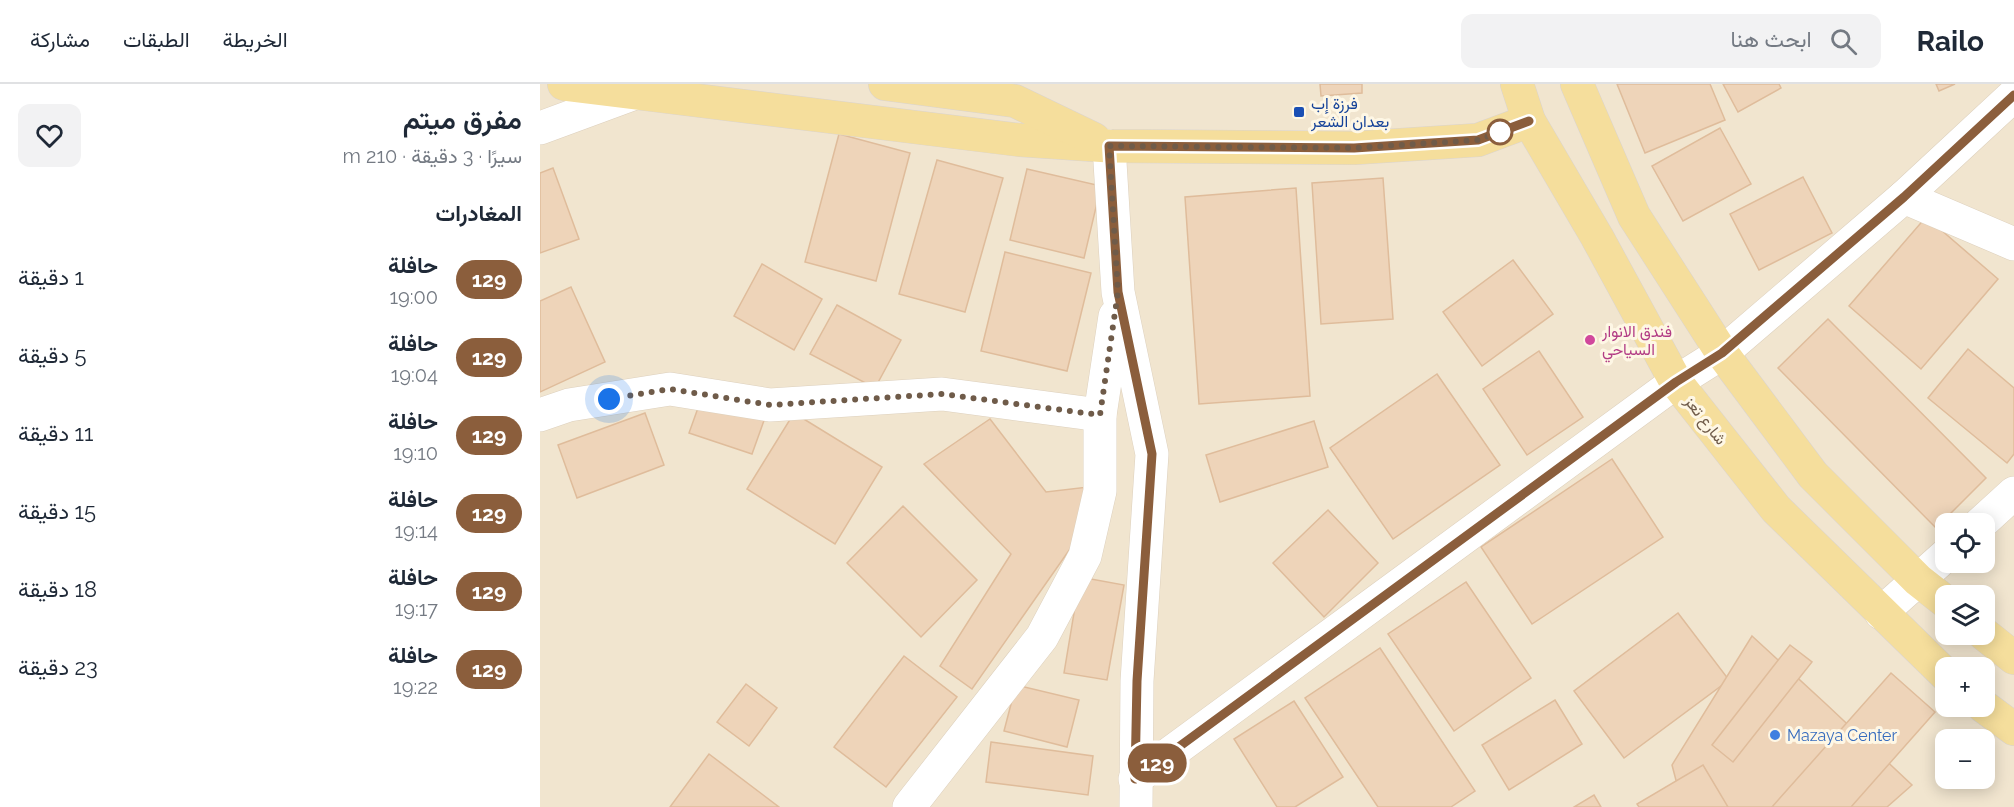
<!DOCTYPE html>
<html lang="ar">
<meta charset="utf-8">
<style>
:root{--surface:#fff;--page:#f2f2f3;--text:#1f2937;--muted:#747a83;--line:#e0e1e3}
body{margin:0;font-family:Raleway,Vazirmatn,sans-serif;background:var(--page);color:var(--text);direction:rtl;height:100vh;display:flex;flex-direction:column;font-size:22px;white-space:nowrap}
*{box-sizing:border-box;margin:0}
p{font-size:20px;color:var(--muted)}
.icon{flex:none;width:33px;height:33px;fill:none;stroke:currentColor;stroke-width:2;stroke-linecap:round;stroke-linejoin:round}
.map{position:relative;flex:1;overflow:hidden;direction:ltr}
.sheet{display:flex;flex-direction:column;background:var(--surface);width:540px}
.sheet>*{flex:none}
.badge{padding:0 12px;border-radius:20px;font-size:21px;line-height:39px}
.buttons{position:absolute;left:1395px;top:429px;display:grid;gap:12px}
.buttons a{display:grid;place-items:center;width:60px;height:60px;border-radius:12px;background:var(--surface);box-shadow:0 3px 15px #0003;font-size:30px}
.you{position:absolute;width:30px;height:30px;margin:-15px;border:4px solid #fff;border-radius:50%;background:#1a73e8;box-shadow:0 0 0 9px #1a73e833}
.map>.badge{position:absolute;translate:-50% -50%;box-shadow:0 0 0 3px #fff}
h2{padding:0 18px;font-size:22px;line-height:54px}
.round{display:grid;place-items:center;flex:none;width:63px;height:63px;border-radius:12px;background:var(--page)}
.overview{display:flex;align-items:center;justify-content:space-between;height:102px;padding:0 18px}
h1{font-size:28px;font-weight:600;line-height:45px}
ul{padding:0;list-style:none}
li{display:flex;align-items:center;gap:18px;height:78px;padding:0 18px}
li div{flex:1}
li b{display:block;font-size:22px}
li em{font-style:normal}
li .badge{min-width:66px;font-weight:700;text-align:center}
header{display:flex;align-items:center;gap:36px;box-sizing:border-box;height:84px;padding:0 30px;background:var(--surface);border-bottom:2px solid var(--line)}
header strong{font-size:28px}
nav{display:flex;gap:33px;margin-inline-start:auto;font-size:21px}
.search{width:420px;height:54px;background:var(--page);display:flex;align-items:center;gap:15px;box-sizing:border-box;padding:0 21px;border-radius:12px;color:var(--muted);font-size:22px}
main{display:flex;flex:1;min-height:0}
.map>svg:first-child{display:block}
.residential{fill:#f1e5cf;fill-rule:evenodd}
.building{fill:#eed4b9;stroke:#dfbc9b;stroke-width:1.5}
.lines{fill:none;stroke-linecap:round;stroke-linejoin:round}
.minor-casing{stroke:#ddd0bd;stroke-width:34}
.major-casing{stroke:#dad4d0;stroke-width:34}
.minor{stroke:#fff;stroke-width:33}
.major{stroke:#f5de9c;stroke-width:33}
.line-casing{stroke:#fff;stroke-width:14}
.line{stroke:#8b5e3c;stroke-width:9}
.walk{stroke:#6f5b49;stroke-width:6;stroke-dasharray:0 10.8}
.transit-dot{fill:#1a4fb4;stroke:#fef7e5;stroke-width:2}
.stop-dot{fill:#fff;stroke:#8b5e3c;stroke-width:3}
.hotel-dot{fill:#d1479c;stroke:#fef7e5;stroke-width:2}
.shop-dot{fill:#3f7fe0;stroke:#fef7e5;stroke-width:2}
.labels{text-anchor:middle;stroke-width:6;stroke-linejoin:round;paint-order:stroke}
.transit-label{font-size:16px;fill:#164399;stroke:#fef7e5;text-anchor:start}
.hotel-label{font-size:16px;fill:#b23c85;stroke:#fef7e5;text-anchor:start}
.street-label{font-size:16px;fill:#6f5b49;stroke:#fef7e5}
.shop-label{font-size:16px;fill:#366cbe;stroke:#fef7e5;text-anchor:start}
</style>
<header>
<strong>Railo</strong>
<div class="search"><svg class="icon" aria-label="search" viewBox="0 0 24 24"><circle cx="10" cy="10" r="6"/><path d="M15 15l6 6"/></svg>ابحث هنا</div>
<nav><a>الخريطة</a><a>الطبقات</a><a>مشاركة</a></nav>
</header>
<main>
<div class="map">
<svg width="1474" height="723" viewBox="0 0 1474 723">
<rect width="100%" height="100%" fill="#faf3e0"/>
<!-- residential -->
<path class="residential" d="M0 0H1474V723H0ZM1406 440H1444V478H1406ZM1406 512H1444V550H1406ZM1406 584H1444V622H1406ZM1406 656H1444V694H1406Z"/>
<!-- building -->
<g class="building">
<path d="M780 0H822V9L781 12Z"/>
<path d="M1077 0H1170L1185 36 1105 69Z"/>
<path d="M1183 0H1239L1241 4 1198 28Z"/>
<path d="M1396 0H1415L1399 7Z"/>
<path d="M1180 44 1211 100 1143 137 1112 82Z"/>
<path d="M299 50 370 69 336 197 265 178Z"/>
<path d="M397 76 463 94 425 228 359 210Z"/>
<path d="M13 84 39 155 0 169V89Z"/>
<path d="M487 85 561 102 544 174 470 156Z"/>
<path d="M1263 93 1292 149 1219 186 1190 130Z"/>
<path d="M843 94 853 235 781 240 772 99Z"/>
<path d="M756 104 770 312 659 320 645 113Z"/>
<path d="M1386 133 1458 195 1381 285 1309 222Z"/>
<path d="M465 168 551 189 527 287 441 267Z"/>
<path d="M973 176 1013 230 942 282 903 228Z"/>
<path d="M222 180 282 215 254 266 194 232Z"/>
<path d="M31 203 65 278 0 308V217Z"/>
<path d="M297 221 361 256 335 304 270 270Z"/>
<path d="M1288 235 1446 394 1396 444 1238 284Z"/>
<path d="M1428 265 1474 304V370L1467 379 1388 314Z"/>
<path d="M999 267 1043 333 987 371 943 305Z"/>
<path d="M897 290 960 381 853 455 790 364Z"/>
<path d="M163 310 226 331 212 370 149 349Z"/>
<path d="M105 329 124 381 37 414 18 361Z"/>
<path d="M254 329 342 383 295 460 207 405Z"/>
<path d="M450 335 506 408 548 403 551 435 432 605 400 582 471 470 384 380Z"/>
<path d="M774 337 788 383 680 418 666 371Z"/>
<path d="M1072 375 1123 453 992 540 941 463Z"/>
<path d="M363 422 437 496 381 553 307 479Z"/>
<path d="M788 426 838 479 784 533 733 479Z"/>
<path d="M540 493 584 501 567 596 524 589Z"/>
<path d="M926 498 991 594 914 647 848 550Z"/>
<path d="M1138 529 1189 596 1084 674 1034 607Z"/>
<path d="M1212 552 1286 620 1372 701 1347 723H1143L1132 681Z"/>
<path d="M1250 561 1272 578 1193 678 1172 661Z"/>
<path d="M840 564 935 707 911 723H838L765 614Z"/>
<path d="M364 572 417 613 346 703 294 663Z"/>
<path d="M1351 589 1395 628 1311 723H1232Z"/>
<path d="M206 600 237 624 209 662 177 638Z"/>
<path d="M476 601 539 616 527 663 464 647Z"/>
<path d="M1015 616 1042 660 969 706 942 661Z"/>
<path d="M754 617 803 693 755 723H737L694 655Z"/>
<path d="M451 658 553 672 548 711 446 698Z"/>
<path d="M169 670 239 723H130Z"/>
<path d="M1163 681 1188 723H1099L1097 720Z"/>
<path d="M1054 711 1061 723H1034Z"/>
</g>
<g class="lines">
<defs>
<g id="minor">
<path d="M0 44 95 9"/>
<path d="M569 62 578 208 612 370 597 597 596 723"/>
<path d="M1364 113 1474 160"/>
<path d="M0 331 29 321 130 305 230 321 402 310 560 331"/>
<path d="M1440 440 1474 409"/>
<path d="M1341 529 1406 471"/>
<path d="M595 695 1136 298 1182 269 1364 113 1474 11"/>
<path d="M369 723 502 553 545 472 560 407V331L575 232"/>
</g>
<g id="major">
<path d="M24 0 480 56 569 62 814 64 938 56 989 37"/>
<path d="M345 0 475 17 554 55"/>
<path d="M977 0 989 37 1057 153 1136 298 1236 425 1406 591"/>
<path d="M1037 0 1094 132 1182 269 1273 391 1378 496 1406 518"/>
<path d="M1444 550 1474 574"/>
<path d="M1443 622 1474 645"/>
</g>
</defs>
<!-- minor casing -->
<use href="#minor" class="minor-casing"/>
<!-- major casing -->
<use href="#major" class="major-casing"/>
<!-- minor -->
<use href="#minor" class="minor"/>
<!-- major -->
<use href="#major" class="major"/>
</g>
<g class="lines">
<defs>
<path id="line" d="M989 37 938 56 814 64 569 62 578 208 612 370 597 597 595 695 1136 298 1182 269 1364 113 1474 11"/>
</defs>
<!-- line casing -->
<use href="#line" class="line-casing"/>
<!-- line -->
<use href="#line" class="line"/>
<!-- walk -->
<path class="walk" d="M69 315 130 305 230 321 402 310 560 331 578 208 569 62 814 64 938 56 960 48"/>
</g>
<!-- markers -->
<rect class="transit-dot" x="753" y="22" width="12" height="12" rx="3"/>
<circle class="stop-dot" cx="960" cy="48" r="12"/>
<circle class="hotel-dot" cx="1050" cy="256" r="6"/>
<circle class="shop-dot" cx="1235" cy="651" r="6"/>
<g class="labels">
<!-- transit labels -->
<g class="transit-label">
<text x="771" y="25">فرزة إب<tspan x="771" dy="18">بعدان الشعر</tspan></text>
</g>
<!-- hotel labels -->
<g class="hotel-label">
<text x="1062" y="253">فندق الانوار<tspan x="1062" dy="18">السياحي</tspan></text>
</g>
<!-- street labels -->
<g class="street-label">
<text transform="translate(1166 336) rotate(52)" y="6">شارع تعز</text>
</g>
<!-- shop labels -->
<g class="shop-label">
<text x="1247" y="657">Mazaya Center</text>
</g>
</g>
</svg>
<div class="buttons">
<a><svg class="icon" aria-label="locate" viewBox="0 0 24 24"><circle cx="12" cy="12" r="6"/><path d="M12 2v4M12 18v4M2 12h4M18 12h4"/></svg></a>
<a><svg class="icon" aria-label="layers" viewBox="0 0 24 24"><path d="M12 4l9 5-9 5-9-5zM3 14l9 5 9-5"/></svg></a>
<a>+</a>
<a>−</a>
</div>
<div class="you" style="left:69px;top:315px"></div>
<b class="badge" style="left:617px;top:679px;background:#8b5e3c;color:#fff">129</b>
</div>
<section class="sheet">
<div class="overview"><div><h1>مفرق ميتم</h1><p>سيرًا · 3 دقيقة · 210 m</p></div><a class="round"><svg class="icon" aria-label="heart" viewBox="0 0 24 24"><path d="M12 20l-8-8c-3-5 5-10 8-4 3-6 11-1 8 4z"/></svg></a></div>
<h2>المغادرات</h2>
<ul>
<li><span class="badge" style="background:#8b5e3c;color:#fff">129</span><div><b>حافلة</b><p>19:00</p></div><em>1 دقيقة</em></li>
<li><span class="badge" style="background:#8b5e3c;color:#fff">129</span><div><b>حافلة</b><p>19:04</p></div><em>5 دقيقة</em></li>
<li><span class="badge" style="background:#8b5e3c;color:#fff">129</span><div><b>حافلة</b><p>19:10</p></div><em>11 دقيقة</em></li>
<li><span class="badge" style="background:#8b5e3c;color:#fff">129</span><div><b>حافلة</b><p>19:14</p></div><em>15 دقيقة</em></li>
<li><span class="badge" style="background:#8b5e3c;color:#fff">129</span><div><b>حافلة</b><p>19:17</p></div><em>18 دقيقة</em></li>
<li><span class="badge" style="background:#8b5e3c;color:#fff">129</span><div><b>حافلة</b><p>19:22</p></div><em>23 دقيقة</em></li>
</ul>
</section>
</main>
